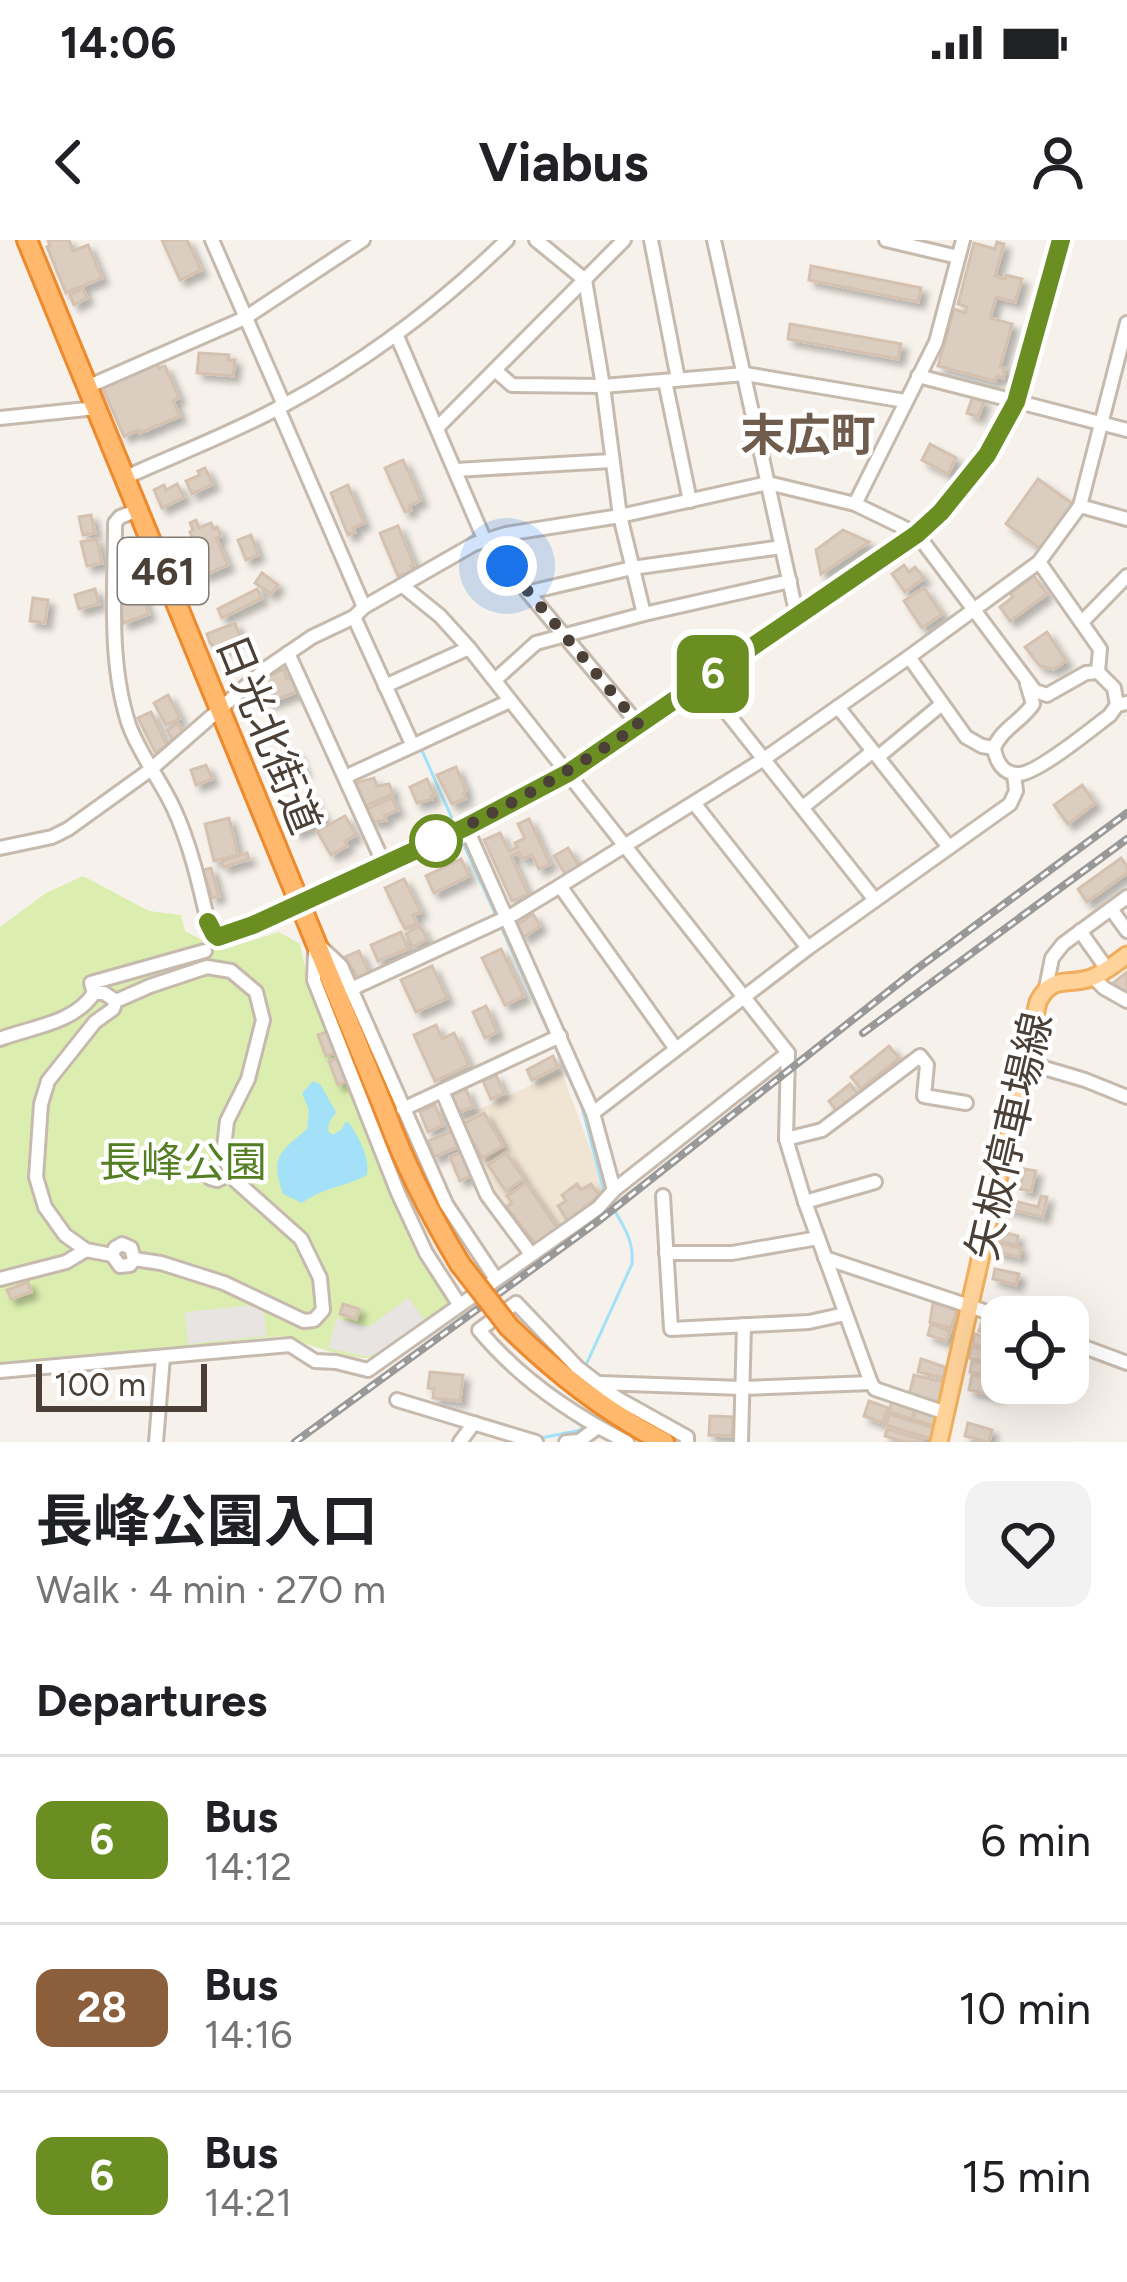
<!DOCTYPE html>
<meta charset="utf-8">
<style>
:root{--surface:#fff;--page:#f2f2f2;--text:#202124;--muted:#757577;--line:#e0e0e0}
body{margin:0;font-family:Figtree,"Noto Sans JP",sans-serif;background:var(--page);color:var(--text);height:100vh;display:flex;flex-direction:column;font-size:45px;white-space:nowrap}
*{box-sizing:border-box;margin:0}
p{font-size:39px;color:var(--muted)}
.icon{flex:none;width:66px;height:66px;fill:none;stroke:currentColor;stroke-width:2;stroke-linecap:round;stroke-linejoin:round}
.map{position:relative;height:1202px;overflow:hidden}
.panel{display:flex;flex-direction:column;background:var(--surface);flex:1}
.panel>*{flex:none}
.badge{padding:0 24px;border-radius:18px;font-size:42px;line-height:78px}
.buttons{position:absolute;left:981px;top:1056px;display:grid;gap:24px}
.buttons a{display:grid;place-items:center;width:108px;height:108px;border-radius:24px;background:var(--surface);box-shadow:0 12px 48px #0002;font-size:60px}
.scale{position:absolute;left:36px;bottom:30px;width:171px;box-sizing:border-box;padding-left:12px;border:6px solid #4b4037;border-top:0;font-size:33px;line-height:42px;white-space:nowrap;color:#4b4037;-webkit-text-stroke:9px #fff;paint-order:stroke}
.you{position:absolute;width:60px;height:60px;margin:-30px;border:9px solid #fff;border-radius:50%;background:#1a73e8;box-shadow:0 0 0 18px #1a73e833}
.map>.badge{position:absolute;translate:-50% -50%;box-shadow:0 0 0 6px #fff}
h2{padding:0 36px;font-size:45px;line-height:108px}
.round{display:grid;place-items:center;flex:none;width:126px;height:126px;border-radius:24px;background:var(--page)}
.headline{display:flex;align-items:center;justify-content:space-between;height:204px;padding:0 36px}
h1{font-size:57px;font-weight:700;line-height:90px}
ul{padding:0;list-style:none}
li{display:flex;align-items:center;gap:36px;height:168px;padding:0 36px;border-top:3px solid var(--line)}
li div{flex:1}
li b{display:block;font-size:45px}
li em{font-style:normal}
li .badge{min-width:132px;font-weight:700;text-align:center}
.status{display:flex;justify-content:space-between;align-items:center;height:84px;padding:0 60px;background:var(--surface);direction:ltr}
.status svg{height:33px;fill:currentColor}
header{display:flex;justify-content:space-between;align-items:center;height:156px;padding:0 36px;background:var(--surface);font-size:54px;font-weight:700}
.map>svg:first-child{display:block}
.education{fill:#f0e4d3}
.green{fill:#dbeeaf}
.parking{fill:#e8e4e2}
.water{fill:#a2e1f8}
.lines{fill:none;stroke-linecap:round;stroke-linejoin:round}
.stream{stroke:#a2e1f8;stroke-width:3}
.building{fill:#dccdc1;stroke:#d5c1b0;stroke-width:3;filter:url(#shadow)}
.minor-casing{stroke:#c6baae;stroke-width:18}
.major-casing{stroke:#efaf5f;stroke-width:21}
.highway-casing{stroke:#ed8a2e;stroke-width:24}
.minor{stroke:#fff;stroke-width:12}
.major{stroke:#ffd39a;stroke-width:15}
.highway{stroke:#ffb86c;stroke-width:18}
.rail-casing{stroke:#999;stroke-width:8}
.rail{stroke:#fff;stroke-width:3;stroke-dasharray:9;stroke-linecap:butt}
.highway-bridge-casing{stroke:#ed8a2e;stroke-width:24;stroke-linecap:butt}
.highway-bridge{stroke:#ffb86c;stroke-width:18}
.line-casing{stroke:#fff;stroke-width:27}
.line{stroke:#6b8e23;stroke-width:18}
.walk{stroke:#4b4037;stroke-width:12;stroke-dasharray:0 21.6}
.stop-dot{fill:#fff;stroke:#6b8e23;stroke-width:6}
.labels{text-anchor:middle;stroke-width:9;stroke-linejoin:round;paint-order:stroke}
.shield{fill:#fff;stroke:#817973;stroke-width:3}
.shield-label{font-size:39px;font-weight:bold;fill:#4b4037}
.street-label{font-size:42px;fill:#4b4037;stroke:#fff}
.park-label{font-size:42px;fill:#537e22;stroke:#fff}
.neighbourhood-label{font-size:45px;font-weight:bold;fill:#6f5c4d;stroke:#fff}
</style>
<div class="status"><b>14:06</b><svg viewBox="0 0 49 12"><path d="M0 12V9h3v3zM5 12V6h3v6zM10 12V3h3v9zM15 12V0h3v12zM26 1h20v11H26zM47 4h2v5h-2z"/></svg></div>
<header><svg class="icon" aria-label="back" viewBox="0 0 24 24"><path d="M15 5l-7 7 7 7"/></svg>Viabus<svg class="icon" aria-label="person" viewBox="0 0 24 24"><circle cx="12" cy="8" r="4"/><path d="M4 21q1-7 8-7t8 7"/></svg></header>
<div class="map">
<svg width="1127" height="1202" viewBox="0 0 1127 1202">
<defs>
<filter id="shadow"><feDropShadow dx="6" dy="6" stdDeviation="3" flood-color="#0004"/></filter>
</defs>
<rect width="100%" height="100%" fill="#f6f1ea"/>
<!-- education -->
<path class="education" d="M561 831 606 950 596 964 533 1010 490 952 458 879Z"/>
<!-- green -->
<path class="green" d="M83 636 149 671 181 675 185 691 222 710 279 692 300 704 308 741 421 1017 451 1061 448 1066 379 1117 363 1118 340 1115 283 1096 0 1124V687L46 653Z"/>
<!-- parking -->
<g class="parking">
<path d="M408 1058 425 1080 378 1115 363 1116 328 1108 337 1078 369 1087Z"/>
<path d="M263 1064 266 1096 188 1104 185 1072Z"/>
</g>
<!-- water -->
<path class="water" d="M313 841 320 844 336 872 329 883 328 891 333 895 342 889 345 882 349 883C359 897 370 917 367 935 345 947 324 947 302 963L283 954C270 915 280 913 307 889L309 870 302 853Z"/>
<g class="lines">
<!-- stream -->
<g class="stream">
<path d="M363 379 389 437"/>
<path d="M393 446 416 497"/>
<path d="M420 506 455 585"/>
<path d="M459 594 497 678"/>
<path d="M501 687 549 793"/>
<path d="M553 802 582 867 604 951"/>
<path d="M586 1125 632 1024C634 999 623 986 611 964"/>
<path d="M542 1202 541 1198 581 1190 582 1183"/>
</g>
</g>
<!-- building -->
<g class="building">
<path d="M48 0H69L73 11 88 5 102 38 66 53 47 7 50 6Z"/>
<path d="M162 0H187L201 30 180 40Z"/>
<path d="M997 2 1004 4 995 36 1005 39 1006 35 1022 39 1015 62 996 57 990 78 1012 84 1000 127 1005 128 1003 138 997 136 995 141 938 126 954 69 965 73 967 67 958 64 974 3 995 9Z"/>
<path d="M811 26 921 48 918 62 809 40Z"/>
<path d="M83 49 87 58 74 65 70 55Z"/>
<path d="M790 84 901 104 898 119 788 99Z"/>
<path d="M199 113 229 115 228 120H235L233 136 197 133Z"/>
<path d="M156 123 159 128 165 126 179 158 173 161 180 176 140 193 139 190 124 196 102 147Z"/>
<path d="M973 156 984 161 978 177 967 173Z"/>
<path d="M930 204 956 218 948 234 922 220Z"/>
<path d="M403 220 421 260 409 266 411 270 405 272 385 228Z"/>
<path d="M205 228 213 244 192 254 186 241 200 235 198 231Z"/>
<path d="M1038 239 1073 264 1041 309 1006 284Z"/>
<path d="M177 244 184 257 162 268 154 250 164 245 166 250Z"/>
<path d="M348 245 364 283 353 288 355 292 348 295 331 253Z"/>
<path d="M91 275 95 293 83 295 79 277Z"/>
<path d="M196 280 199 288 211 283 214 289 217 287 221 296 216 298 228 325 204 335 201 328 206 326 204 321 197 324 193 316 199 313 190 292 193 290 190 283Z"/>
<path d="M398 286 414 325 411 326 412 331 398 336 380 293Z"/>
<path d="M843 290 869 302 821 334 816 310Z"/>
<path d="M251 295 258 315 246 320 238 300Z"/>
<path d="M97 299 102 323 87 326 81 302Z"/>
<path d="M132 315 139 336 126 340 119 319Z"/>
<path d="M904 325 909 332 915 327 924 338 905 352 892 334Z"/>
<path d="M262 333 278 345 271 354 255 343Z"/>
<path d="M1034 336 1047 354 1010 381 1000 367 1013 357 1010 353Z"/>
<path d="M137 342 149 374 124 383 121 375 120 349Z"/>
<path d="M924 348 942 374 922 388 904 361Z"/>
<path d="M95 349 99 364 79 369 75 355Z"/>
<path d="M257 349 262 358 222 378 218 369Z"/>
<path d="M33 358 48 360 45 383 30 381Z"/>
<path d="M235 383 240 397 230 402V406L218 411 210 403 207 394Z"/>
<path d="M1047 392 1066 421 1054 429 1040 426 1025 407Z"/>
<path d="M284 429 287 439H295L299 451 268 463 261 445 269 436Z"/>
<path d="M168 455 180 478 166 485 154 463Z"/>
<path d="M151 472 167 506 155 512 138 478Z"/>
<path d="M178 484 183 493 172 499 167 490Z"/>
<path d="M295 510 304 531 286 538 277 518Z"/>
<path d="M206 525 212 539 196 545 191 530Z"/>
<path d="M456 527 466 551 463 553 466 558 452 564 437 535Z"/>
<path d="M374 538 377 546 389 544 393 554 365 566 355 543Z"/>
<path d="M427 539 434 555 431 556 432 559 417 563 410 547Z"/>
<path d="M1082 545 1095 563 1068 584 1054 565Z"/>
<path d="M312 556 315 562 287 574 284 568Z"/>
<path d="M392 558 398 570 384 576 386 580 373 582 367 569Z"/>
<path d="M320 569 325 579 296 593 291 582Z"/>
<path d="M345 576 356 595 345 601 347 606 331 615 317 591Z"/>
<path d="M229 578 238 615 214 621 205 584Z"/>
<path d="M529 579 550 624 539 629 532 615 522 619 519 612 511 616 528 654 512 661 484 600 500 593 509 611 517 607 515 603 525 598 518 584Z"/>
<path d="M568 608 579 626 566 635 554 616Z"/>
<path d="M247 613 249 619 224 627 222 621Z"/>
<path d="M1121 618 1127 626V633L1087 662 1078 649Z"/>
<path d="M461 619 469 636 434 653 426 636Z"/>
<path d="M211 628 219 656 212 658 203 630Z"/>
<path d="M404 639 421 672 413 675 417 683 405 689 385 648Z"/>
<path d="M533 674 540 686 524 697 517 685Z"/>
<path d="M420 686 427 699 413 707 406 694Z"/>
<path d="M401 692 408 709 378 721 371 705Z"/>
<path d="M501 709 524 756 505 765 482 718Z"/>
<path d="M359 711 369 733 358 738 345 717Z"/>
<path d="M432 726 447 758 416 772 401 740Z"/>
<path d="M1127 732V752L1112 744Z"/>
<path d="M486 766 497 792 485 798 473 772Z"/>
<path d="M436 785 442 799 454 793 469 825 435 841 414 795Z"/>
<path d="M327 792 335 813 326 816 318 795Z"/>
<path d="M889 806 899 818 861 849 851 837Z"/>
<path d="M553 816 558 827 532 840 527 830Z"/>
<path d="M338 818 347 841 338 845 329 821Z"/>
<path d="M496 835 504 853 491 859 483 841Z"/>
<path d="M850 844 859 856 837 872 829 861Z"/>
<path d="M466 849 473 867 456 873 450 856Z"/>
<path d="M435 865 443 885 428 892 420 872Z"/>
<path d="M484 873 503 906 482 918 463 884Z"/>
<path d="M454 890 460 906 434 917 428 901Z"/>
<path d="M462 912 472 935 460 941 450 917Z"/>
<path d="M506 913 524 939 506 951 488 925Z"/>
<path d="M1024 929 1036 931 1031 951 1020 949Z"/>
<path d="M526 943 558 989 536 1004 506 967 512 963 507 956Z"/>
<path d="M577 944 581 950 591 944 599 956 568 981 558 966 566 961 562 955Z"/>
<path d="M1041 956 1047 957 1043 977 1005 968 1007 959 1038 967Z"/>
<path d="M998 991 1018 996 1016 1005 995 1000Z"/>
<path d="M996 1003 1021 1008 1019 1017 994 1011Z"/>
<path d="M995 1029 1019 1034 1016 1045 993 1039Z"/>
<path d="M28 1042 31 1052 11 1059 7 1050Z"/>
<path d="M933 1063 957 1070 951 1088 930 1082Z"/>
<path d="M343 1064 359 1069 356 1079 340 1074Z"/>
<path d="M983 1079 1002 1086V1099L979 1091Z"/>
<path d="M931 1084 950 1091 946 1101 928 1095Z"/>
<path d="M975 1094 988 1098 986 1108 972 1104Z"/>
<path d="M972 1107 1001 1114 1002 1126 969 1118Z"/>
<path d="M921 1119 945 1127 944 1138 918 1132Z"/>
<path d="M972 1121 1001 1127 998 1138 970 1132Z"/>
<path d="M430 1132 463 1135 460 1161 433 1158 434 1149 428 1148Z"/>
<path d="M914 1135 943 1142 939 1162 909 1155Z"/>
<path d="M972 1135 1001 1141 998 1157 969 1150Z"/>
<path d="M869 1161 888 1168 883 1183 864 1176Z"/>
<path d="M892 1161 915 1168 912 1179 889 1172Z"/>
<path d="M916 1170 937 1176 934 1186 913 1179Z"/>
<path d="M889 1174 934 1188 931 1199 886 1185Z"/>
<path d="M710 1176 733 1177 732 1196 709 1195Z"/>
<path d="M968 1183 992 1190 989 1202 965 1196Z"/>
<path d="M887 1189 922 1200 921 1202H904L885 1196Z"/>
</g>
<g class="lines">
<defs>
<g id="minor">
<path d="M212 0 284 165"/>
<path d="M536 0 585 40 603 146 620 276 644 374"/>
<path d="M651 0 678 139"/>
<path d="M714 0 797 376"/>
<path d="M886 0 958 17"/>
<path d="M397 96 485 301 639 485"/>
<path d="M496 131 512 145 603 146 745 134 905 161"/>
<path d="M918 136 1127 190"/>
<path d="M665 141 690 261"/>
<path d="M87 147 245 78 363 0"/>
<path d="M278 168 364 367"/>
<path d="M0 178 96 168"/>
<path d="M437 188 624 0"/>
<path d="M456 230 611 221"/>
<path d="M124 238C177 214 233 193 284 165 367 121 440 65 507 0"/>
<path d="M855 264 936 102 963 0"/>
<path d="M1080 266 1127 279"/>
<path d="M138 270 120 277 115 283C115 349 108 422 129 485 140 515 160 539 173 567 190 603 199 643 208 682L214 694 218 697 253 685 466 587 568 533 917 294 973 235 1007 182 1026 130 1061 0"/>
<path d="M1039 322 1100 409 1098 432"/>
<path d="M403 346 440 376 469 408 788 813 786 899 805 962 871 1143 875 1149 946 1173"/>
<path d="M530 352 632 328 782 307"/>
<path d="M354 377 412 504"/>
<path d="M1082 382 1127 336"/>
<path d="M288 413 384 624"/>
<path d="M909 417 966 497 982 506 994 508"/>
<path d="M495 440 536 403 644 374 790 341"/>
<path d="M702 441 875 660"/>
<path d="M1027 444 1033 464C1022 481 1002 488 994 508 996 521 1003 534 1018 534 1036 535 1094 487 1110 475L1117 465 1127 463"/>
<path d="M385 446 469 408"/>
<path d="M838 467 949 607"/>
<path d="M878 517 942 464"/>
<path d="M345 537 510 461"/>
<path d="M694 563 808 708"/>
<path d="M803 567 872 512"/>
<path d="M466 587 593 873 614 950 788 813"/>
<path d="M0 608 52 597 68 589 150 530 268 427 312 397 354 377 364 367 474 304 506 294 620 276 768 243 855 264 917 294 1035 451 1047 455 1086 433 1098 432 1114 448 1117 465"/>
<path d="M560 646 676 809"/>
<path d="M1111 669 1127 691"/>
<path d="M1080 691 1107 729"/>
<path d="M322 708 341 726 446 964 496 1039"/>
<path d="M315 713 314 740 398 953 426 1013 459 1064"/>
<path d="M1093 737 1104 748 1127 761"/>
<path d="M1046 748 1052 718 1063 704 1127 657"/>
<path d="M351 749 514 674 560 646 764 519 909 417 1039 322 1080 266 1127 83"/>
<path d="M94 753 91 743 205 711"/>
<path d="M0 799C31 787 75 783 94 753H104L116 761"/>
<path d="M1024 822 1085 840 1127 857"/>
<path d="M442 851 487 955 531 1014"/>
<path d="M403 869 560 796"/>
<path d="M593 873 808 708 1010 564 1016 551 1014 534"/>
<path d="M786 899 822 890 920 816 927 825 924 856 966 863"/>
<path d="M205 930 210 938 217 940 230 934"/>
<path d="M663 956 671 1089 809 1082 845 1074"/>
<path d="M805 962 875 942"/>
<path d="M666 1013H732L818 998"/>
<path d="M112 1015 86 1010 65 995 45 967 36 937 41 864 48 841 95 782 113 769 116 761 150 746 207 727 231 731 256 752 263 780 248 839 227 881 223 916 236 941 301 999 320 1038 323 1070 314 1080 304 1081 224 1043 161 1023 134 1019 130 1025 120 1026 112 1015 115 1008 122 1004 131 1008 134 1019"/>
<path d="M825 1018 1002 1077"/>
<path d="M0 1039 66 1022 86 1010"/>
<path d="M1068 1101 1127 1123"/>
<path d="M0 1131 290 1105 315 1121 336 1122 368 1130 598 968 614 950"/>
<path d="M599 1143 743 1148 871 1143"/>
<path d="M397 1160 536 1202"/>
<path d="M156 1202 163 1117"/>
<path d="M460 1202 474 1183"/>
<path d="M566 1202 579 1201 598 1187"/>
<path d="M627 1202C573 1175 518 1137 479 1090L516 1063 577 1127 617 1158 687 1197V1202"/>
<path d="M741 1202 744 1085"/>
</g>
<path id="major" d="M939 1202 1038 762C1052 734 1067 746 1091 738 1104 733 1116 723 1127 715"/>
<g id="highway">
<path d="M27 0 385 871C405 926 430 974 460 1024"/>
<path d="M509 1087C556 1133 605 1172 664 1202"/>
</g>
</defs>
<!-- minor casing -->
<use href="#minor" class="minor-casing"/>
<!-- major casing -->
<use href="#major" class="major-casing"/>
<!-- highway casing -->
<use href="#highway" class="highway-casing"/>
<!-- minor -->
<use href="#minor" class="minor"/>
<!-- major -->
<use href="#major" class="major"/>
<!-- highway -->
<use href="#highway" class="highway"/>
<defs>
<g id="rail">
<path d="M863 793 1127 599"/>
<path d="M295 1202 597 982 918 728 1127 573"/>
</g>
</defs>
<!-- rail casing -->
<use href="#rail" class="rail-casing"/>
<!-- rail -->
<use href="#rail" class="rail"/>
<defs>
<path id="highway-bridge" d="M460 1024 509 1087"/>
</defs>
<!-- highway-bridge casing -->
<use href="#highway-bridge" class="highway-bridge-casing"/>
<!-- highway-bridge -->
<use href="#highway-bridge" class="highway-bridge"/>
</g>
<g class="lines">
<defs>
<path id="line" d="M208 682 214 694 218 697 253 685 466 587 568 533 917 294 941 272 987 215 1016 162 1061 0"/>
</defs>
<!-- line casing -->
<use href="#line" class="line-casing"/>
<!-- line -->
<use href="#line" class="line"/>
<!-- walk -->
<path class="walk" d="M436 601 425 605C501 572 570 531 639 485L507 326"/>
</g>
<!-- markers -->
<circle class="stop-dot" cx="436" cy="601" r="24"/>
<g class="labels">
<!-- shield labels -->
<rect class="shield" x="118" y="298" width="90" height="66" rx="9"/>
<g class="shield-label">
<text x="163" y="345">461</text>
</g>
<!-- street labels -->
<g class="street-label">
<text transform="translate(269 494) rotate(68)" y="15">日光北街道</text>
<text transform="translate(1009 896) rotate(-77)" y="15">矢板停車場線</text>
</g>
<!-- park labels -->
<g class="park-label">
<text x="183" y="937">長峰公園</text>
</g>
<!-- neighbourhood labels -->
<g class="neighbourhood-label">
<text x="808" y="211">末広町</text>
</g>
</g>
</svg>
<div class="buttons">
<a><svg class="icon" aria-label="locate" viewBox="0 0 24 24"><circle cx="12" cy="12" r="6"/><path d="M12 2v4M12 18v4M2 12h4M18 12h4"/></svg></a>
</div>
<div class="scale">100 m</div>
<div class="you" style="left:507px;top:326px"></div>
<b class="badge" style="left:713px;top:434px;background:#6b8e23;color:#fff">6</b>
</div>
<section class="panel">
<div class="headline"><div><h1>長峰公園入口</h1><p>Walk · 4 min · 270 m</p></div><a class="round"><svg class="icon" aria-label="heart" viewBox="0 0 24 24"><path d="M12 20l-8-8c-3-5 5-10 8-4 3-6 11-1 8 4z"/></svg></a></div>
<h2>Departures</h2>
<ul>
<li><span class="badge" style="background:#6b8e23;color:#fff">6</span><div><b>Bus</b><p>14:12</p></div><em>6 min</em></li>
<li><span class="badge" style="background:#8b5e3c;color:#fff">28</span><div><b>Bus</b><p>14:16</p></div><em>10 min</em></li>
<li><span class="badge" style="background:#6b8e23;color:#fff">6</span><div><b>Bus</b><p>14:21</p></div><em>15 min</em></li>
</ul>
</section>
